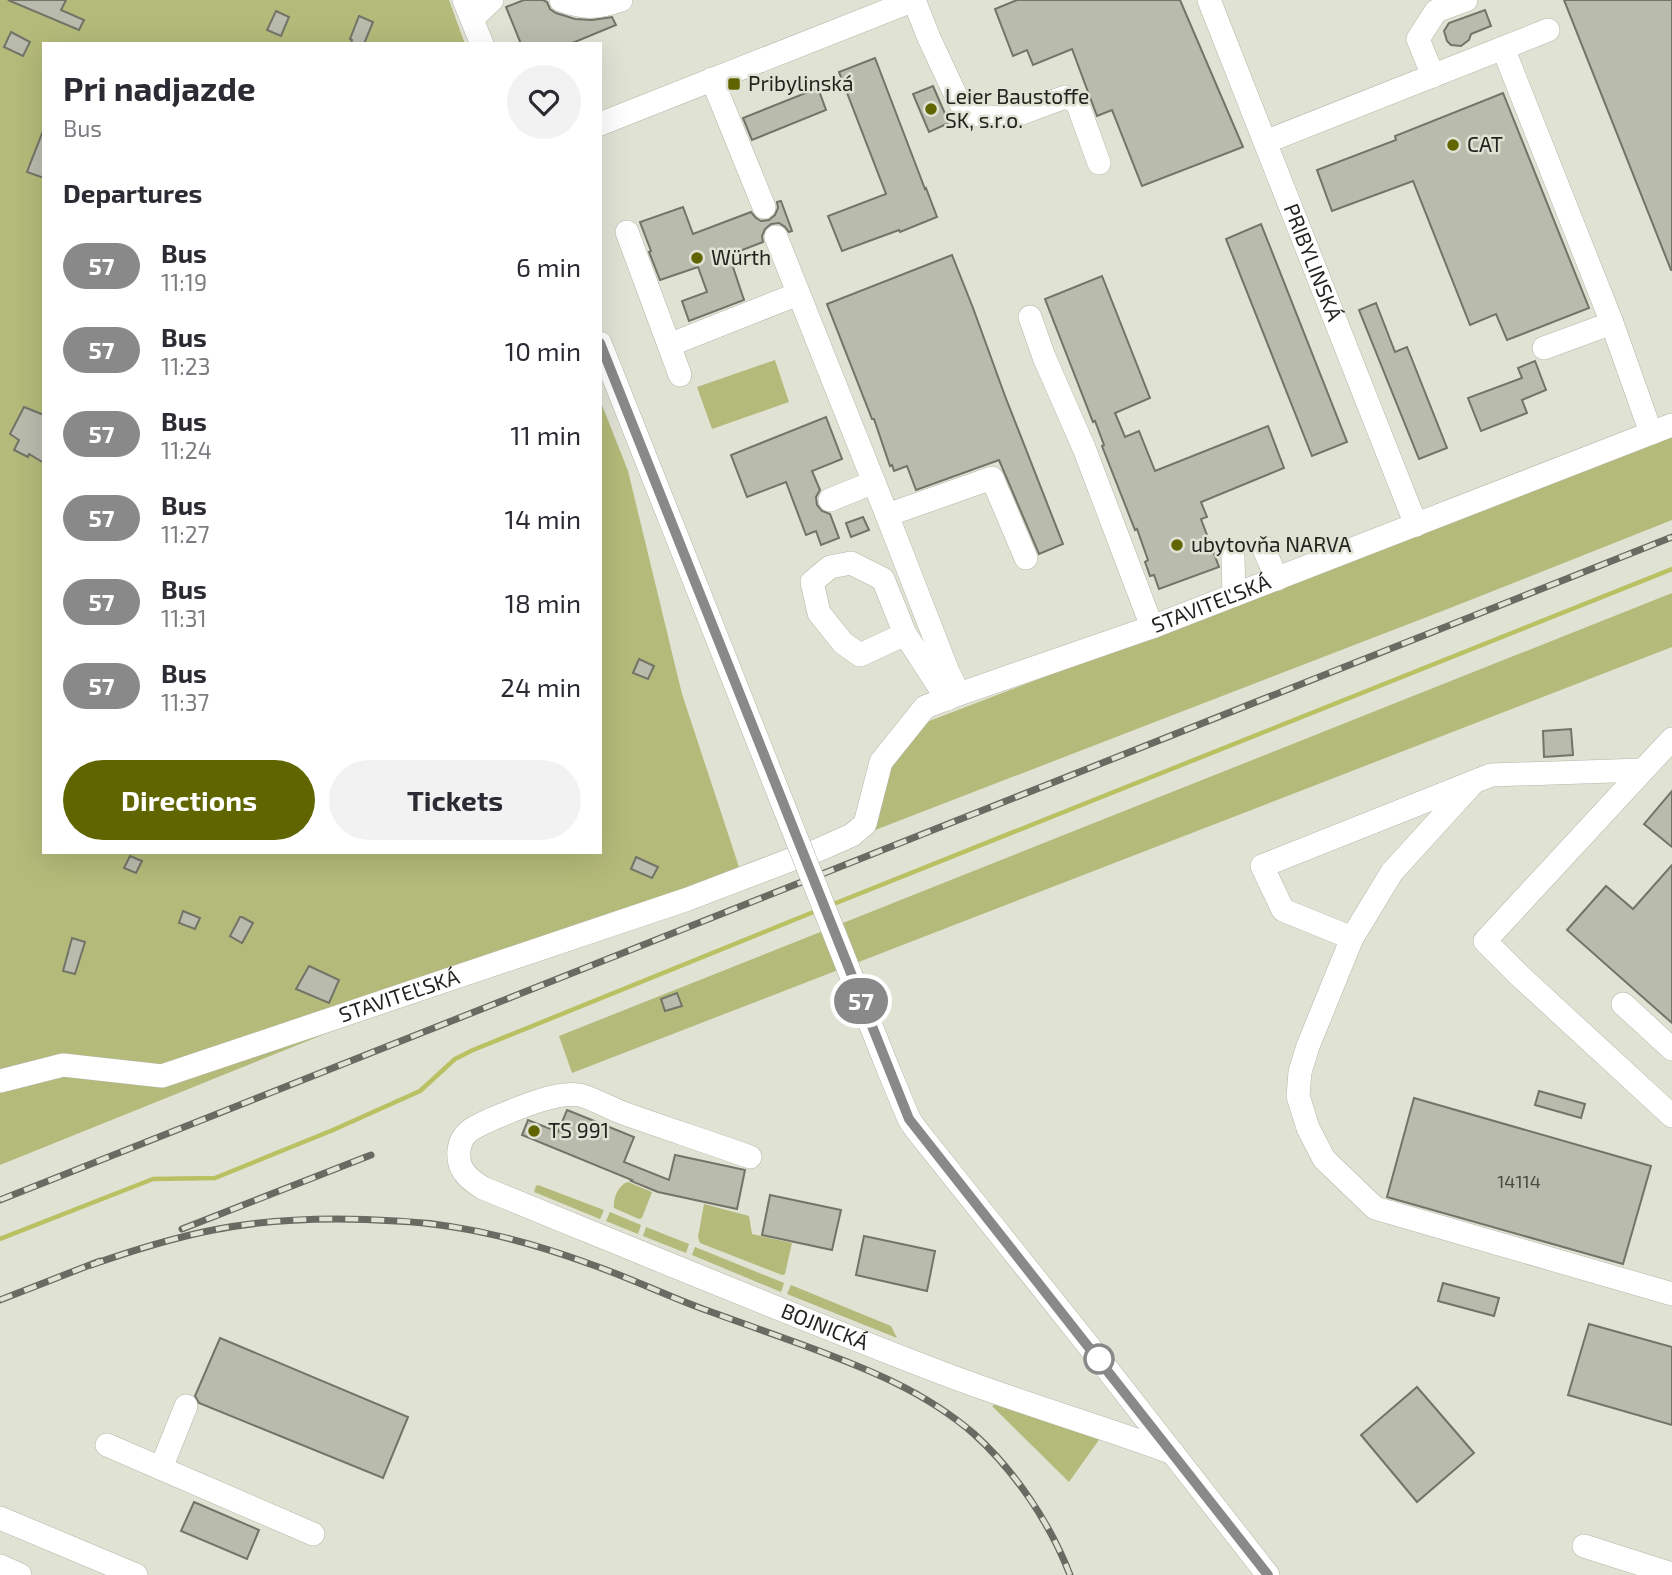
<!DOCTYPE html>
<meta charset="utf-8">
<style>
:root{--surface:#fff;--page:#f2f2f3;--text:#2b2b33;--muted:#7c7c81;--accent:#606500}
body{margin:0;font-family:"Exo 2",sans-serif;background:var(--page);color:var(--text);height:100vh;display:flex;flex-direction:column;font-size:26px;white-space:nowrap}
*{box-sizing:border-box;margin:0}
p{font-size:23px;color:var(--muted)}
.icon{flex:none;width:38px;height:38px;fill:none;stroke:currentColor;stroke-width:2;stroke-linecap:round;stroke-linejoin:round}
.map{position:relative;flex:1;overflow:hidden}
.sheet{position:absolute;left:42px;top:42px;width:560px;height:812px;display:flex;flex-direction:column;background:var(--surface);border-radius:0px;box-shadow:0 7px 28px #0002}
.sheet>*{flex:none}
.badge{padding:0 14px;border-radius:23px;font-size:24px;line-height:46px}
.map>.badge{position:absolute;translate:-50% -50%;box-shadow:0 0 0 4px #fff}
h2{padding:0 21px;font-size:26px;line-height:63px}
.round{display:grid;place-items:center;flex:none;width:74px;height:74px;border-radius:37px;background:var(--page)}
.summary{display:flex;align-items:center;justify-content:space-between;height:119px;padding:0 21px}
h1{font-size:33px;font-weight:700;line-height:52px}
.button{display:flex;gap:14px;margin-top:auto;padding:14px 21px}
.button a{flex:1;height:80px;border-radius:42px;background:var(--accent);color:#fff;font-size:28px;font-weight:700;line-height:80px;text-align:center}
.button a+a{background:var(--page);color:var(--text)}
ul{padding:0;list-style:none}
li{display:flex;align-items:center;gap:21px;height:84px;padding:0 21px}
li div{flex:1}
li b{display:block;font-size:26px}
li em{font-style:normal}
li .badge{min-width:77px;font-weight:700;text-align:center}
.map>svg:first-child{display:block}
.green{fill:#b4ba79}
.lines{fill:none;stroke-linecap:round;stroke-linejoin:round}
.stream{stroke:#b9c162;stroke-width:4.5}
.building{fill:#b9bbad;stroke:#727468;stroke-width:2}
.minor-casing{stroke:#b4b6a8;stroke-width:24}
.minor{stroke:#fff;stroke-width:23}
.rail-casing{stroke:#696a62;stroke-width:7}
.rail{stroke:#e0e2d4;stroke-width:4.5;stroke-dasharray:13;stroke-linecap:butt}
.minor-bridge-casing{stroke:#b4b6a8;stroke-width:24;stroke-linecap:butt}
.minor-bridge{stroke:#fff;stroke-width:23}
.line-casing{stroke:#fff;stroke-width:16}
.line{stroke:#898989;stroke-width:10}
.poi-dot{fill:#606500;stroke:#e0e2d4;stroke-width:2.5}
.stop-dot{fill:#fff;stroke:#898989;stroke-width:3.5}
.labels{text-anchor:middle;stroke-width:5;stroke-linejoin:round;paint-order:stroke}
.number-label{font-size:18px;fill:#484a42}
.poi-label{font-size:21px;fill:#23241f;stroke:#e0e2d4;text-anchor:start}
.street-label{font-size:21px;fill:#23241f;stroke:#e0e2d4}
</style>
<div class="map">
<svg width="1672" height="1575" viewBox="0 0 1672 1575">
<rect width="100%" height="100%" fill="#e0e2d4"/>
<!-- green -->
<g class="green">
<path d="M0 0H449L465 44H44V852H600V400L628 471 682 694 739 867 0 1165Z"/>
<path d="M775 360 789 402 712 429 697 387Z"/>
<path d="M1672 433V520L1445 610 870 832 886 773 924 723 1420 533Z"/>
<path d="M1672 593V647L572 1073 559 1036Z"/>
<path d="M628 1182 652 1192 642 1218 639 1219 614 1208C613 1198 618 1185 628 1182Z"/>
<path d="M538 1185 604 1210 600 1219 534 1192 536 1186Z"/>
<path d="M704 1204 749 1216 752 1234 792 1243 785 1274 782 1275 700 1243 698 1237Z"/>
<path d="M610 1212 641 1225 638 1234 606 1221Z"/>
<path d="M646 1227 689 1244 686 1253 643 1236Z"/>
<path d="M695 1247 784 1283 781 1292 692 1255Z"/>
<path d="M791 1285 891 1326 897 1338 787 1294Z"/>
<path d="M998 1403 1101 1437 1069 1482 992 1406Z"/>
</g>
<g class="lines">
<!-- stream -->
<g class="stream">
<path d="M831 905 1672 569"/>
<path d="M0 1239 153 1179 215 1178 333 1130 420 1091 455 1059 473 1050 816 911"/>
</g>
</g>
<!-- building -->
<g class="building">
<path d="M8 0H66L61 10 84 20 79 30Z"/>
<path d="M524 0H543L547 2 550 9 556 13 575 19 592 20 612 17 616 25 570 44H521L506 7Z"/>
<path d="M1017 0H1180L1243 147 1142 186 1112 110 1097 116 1072 49 1033 65 1027 50 1013 56 995 9Z"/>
<path d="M1564 0H1672V270H1671Z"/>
<path d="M1485 10 1491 26 1471 34 1469 40 1461 46 1451 45 1447 41 1444 31 1449 23Z"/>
<path d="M276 11 289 17 281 36 267 30Z"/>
<path d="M359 16 373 22 364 44H351L352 40 350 39Z"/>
<path d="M11 32 30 42 23 56 4 47Z"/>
<path d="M875 58 925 189 926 188 937 217 900 232 899 230 842 251 828 216 886 194 839 72Z"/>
<path d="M933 86 949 123 929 132 913 94Z"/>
<path d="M818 88 826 110 752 140 743 118Z"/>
<path d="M1503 93 1589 308 1507 340 1496 314 1470 325 1413 181 1332 211 1317 170 1396 140 1395 136Z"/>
<path d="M43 131 44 132V178L27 172Z"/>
<path d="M781 201 792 231 789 232 785 227 779 223 771 224 765 229 762 236 763 242 729 255 744 300 689 321 682 301 707 292 698 267 660 280 649 252 651 251 640 222 683 207 693 234 751 212 756 218 761 221 769 220 775 215 778 208 777 202Z"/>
<path d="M1261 224 1347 442 1312 456 1226 239Z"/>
<path d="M952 255 973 308 1005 396 1063 544 1039 554 999 460 916 490 907 466 894 471 892 465 890 466 874 419H872L827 304Z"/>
<path d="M1102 276 1150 398 1115 413 1125 437 1139 431 1155 471 1268 426 1284 468 1201 502 1207 517 1201 519 1219 567 1159 589 1154 575 1150 576 1145 562 1148 560 1137 529 1135 530 1102 446 1104 445 1095 421 1093 422 1045 299Z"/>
<path d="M1376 303 1395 352 1407 347 1447 448 1419 459 1359 310Z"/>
<path d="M1535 361 1546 390 1522 400 1527 413 1481 431 1468 398 1522 378 1518 368Z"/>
<path d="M24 407 44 415V463L29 454 28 457 14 450 19 440 10 434Z"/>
<path d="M826 417 842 459 812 471 820 490 816 497 817 505 822 511 830 514 839 538 821 545 816 531 806 535 786 482 747 497 731 455Z"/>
<path d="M863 517 869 530 851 537 846 523Z"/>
<path d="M639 659 654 666 648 679 633 673Z"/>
<path d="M1571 729 1573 755 1544 757 1543 731Z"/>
<path d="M1672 791V847L1644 824Z"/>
<path d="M130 856 142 861 136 873 124 868Z"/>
<path d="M636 857 658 867 652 878 631 869Z"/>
<path d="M1672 865V1023L1567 930 1606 886 1633 909Z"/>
<path d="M183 911 200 918 195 929 179 923Z"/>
<path d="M240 917H242L253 923 242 943 230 936Z"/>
<path d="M72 938 85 942 75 974 63 971Z"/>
<path d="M309 966 339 980 329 1003 296 989Z"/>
<path d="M677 993 682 1006 665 1011 661 999Z"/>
<path d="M1539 1091 1585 1104 1581 1118 1535 1105Z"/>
<path d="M1414 1098 1651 1166 1623 1264 1387 1197Z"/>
<path d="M567 1110 634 1137 624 1162 669 1180 675 1155 745 1170 737 1209 658 1192 631 1181 632 1180 522 1135 528 1120 558 1132Z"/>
<path d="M770 1195 841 1210 832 1250 762 1235Z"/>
<path d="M864 1236 935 1251 927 1291 856 1275Z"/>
<path d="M1443 1283 1499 1298 1494 1316 1438 1301Z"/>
<path d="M1589 1324 1672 1347V1425L1568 1395Z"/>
<path d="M220 1338 408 1417 383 1478 199 1403 195 1396Z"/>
<path d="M1417 1387 1474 1453 1417 1502 1361 1435Z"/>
<path d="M194 1502 259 1530 247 1559 181 1531Z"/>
</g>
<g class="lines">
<defs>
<g id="minor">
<path d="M464 0 482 44"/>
<path d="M561 0C585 9 597 8 621 0"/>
<path d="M914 0 929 38 957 98 965 109 978 115 997 118 1022 113 1065 97 1073 100 1078 105 1099 163"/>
<path id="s1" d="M1209 0 1416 525"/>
<path d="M472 19 492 0"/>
<path d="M1548 30 1503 48 1612 323 1651 433"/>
<path d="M1433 76 1418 39 1436 11 1466 0"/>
<path d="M712 79 764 207"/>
<path d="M600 124 914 0"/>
<path d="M1265 142 1503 48"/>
<path d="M627 232 669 345 798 294"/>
<path d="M776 237 887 515 992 478 1026 558"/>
<path d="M1030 317 1044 357 1084 448 1152 627"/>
<path d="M600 343 786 812"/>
<path d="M669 345 680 375"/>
<path d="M1544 348 1612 323"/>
<path d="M830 500 874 482"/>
<path d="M887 515 948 672 959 694"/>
<path d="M1263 547 1277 579"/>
<path d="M1233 558 1234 595"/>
<path d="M905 634 860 655 843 643 819 613 812 582 830 567 851 563 883 579 905 634 907 637 947 699"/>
<path d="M1672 739 1485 941 1520 976 1672 1116"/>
<path d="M1474 782 1392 872 1352 938 1308 1046 1300 1072 1298 1096 1308 1128 1324 1159 1375 1208 1672 1294"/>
<path id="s2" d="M816 851 852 835 865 824 881 762 925 707 959 694 1152 627 1672 425"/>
<path d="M1352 938 1283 910 1262 866 1491 775 1642 770"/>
<path d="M1623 1004 1672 1049"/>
<path d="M889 1071 909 1119 915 1128 1100 1360 1268 1575"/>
<path id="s3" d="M0 1081 63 1065 162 1076 688 899 790 860"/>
<path id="s4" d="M750 1157C708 1142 665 1128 623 1113 611 1109 591 1097 579 1095 555 1091 514 1110 492 1119 477 1126 461 1131 459 1150 457 1169 467 1178 483 1188 635 1250 788 1314 942 1373 1018 1402 1097 1425 1173 1453"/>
<path d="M107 1445 313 1534"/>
<path d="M161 1468 186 1406"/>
<path d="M0 1518 136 1575"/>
<path d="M1584 1546 1672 1574"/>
<path d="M0 1566 20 1575"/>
</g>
</defs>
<!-- minor casing -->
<use href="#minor" class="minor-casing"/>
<!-- minor -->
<use href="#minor" class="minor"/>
<defs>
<g id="rail">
<path d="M0 1200 1672 537"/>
<path d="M182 1229 371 1155"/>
<path d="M91 1265C131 1251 172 1238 213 1230 274 1218 335 1217 396 1221 462 1224 528 1241 590 1264 628 1277 665 1295 703 1309 736 1321 770 1333 803 1345 863 1367 925 1391 974 1434 1015 1471 1050 1523 1070 1575"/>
<path d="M0 1300 100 1261"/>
</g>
</defs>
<!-- rail casing -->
<use href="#rail" class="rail-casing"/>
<!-- rail -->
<use href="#rail" class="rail"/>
<defs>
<path id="minor-bridge" d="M786 812 889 1071"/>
</defs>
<!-- minor-bridge casing -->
<use href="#minor-bridge" class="minor-bridge-casing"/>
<!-- minor-bridge -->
<use href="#minor-bridge" class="minor-bridge"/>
</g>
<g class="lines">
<defs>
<path id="line" d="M600 343 909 1119 1268 1575"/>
</defs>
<!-- line casing -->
<use href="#line" class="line-casing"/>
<!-- line -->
<use href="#line" class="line"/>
</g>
<!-- markers -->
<g class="poi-dot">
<rect x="727" y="77" width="14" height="14" rx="3.5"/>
<circle cx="931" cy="109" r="7"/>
<circle cx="1453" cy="145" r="7"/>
<circle cx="697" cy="258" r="7"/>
<circle cx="1177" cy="545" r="7"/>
<circle cx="534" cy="1131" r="7"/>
</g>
<circle class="stop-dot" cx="1099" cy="1359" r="14"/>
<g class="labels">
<!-- number labels -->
<g class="number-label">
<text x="1519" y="1188">14114</text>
</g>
<!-- poi labels -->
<g class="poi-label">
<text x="748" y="91">Pribylinská</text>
<text x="945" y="104">Leier Baustoffe<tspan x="945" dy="24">SK, s.r.o.</tspan></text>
<text x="1467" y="152">CAT</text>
<text x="711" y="265">Würth</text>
<text x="1191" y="552">ubytovňa NARVA</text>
<text x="548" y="1138">TS 991</text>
</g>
<!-- street labels -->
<g class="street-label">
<text dy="7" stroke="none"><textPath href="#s1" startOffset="282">PRIBYLINSKÁ</textPath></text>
<text dy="7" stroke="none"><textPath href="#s2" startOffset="495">STAVITEĽSKÁ</textPath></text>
<text dy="7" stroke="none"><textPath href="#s3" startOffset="415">STAVITEĽSKÁ</textPath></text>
<text dy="7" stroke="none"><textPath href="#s4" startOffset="738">BOJNICKÁ</textPath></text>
</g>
</g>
</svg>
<b class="badge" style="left:861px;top:1001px;background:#898989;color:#fff">57</b>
<section class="sheet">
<div class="summary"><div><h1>Pri nadjazde</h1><p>Bus</p></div><a class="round"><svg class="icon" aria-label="heart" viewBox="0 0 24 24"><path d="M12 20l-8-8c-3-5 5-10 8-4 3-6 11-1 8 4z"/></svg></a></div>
<h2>Departures</h2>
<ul>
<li><span class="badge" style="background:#898989;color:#fff">57</span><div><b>Bus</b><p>11:19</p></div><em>6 min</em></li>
<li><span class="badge" style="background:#898989;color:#fff">57</span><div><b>Bus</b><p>11:23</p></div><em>10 min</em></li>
<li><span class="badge" style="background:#898989;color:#fff">57</span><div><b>Bus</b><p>11:24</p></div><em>11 min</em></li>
<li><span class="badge" style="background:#898989;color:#fff">57</span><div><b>Bus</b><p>11:27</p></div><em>14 min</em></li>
<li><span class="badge" style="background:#898989;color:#fff">57</span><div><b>Bus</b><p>11:31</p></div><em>18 min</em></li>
<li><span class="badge" style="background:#898989;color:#fff">57</span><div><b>Bus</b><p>11:37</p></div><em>24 min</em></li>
</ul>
<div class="button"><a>Directions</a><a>Tickets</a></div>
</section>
</div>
